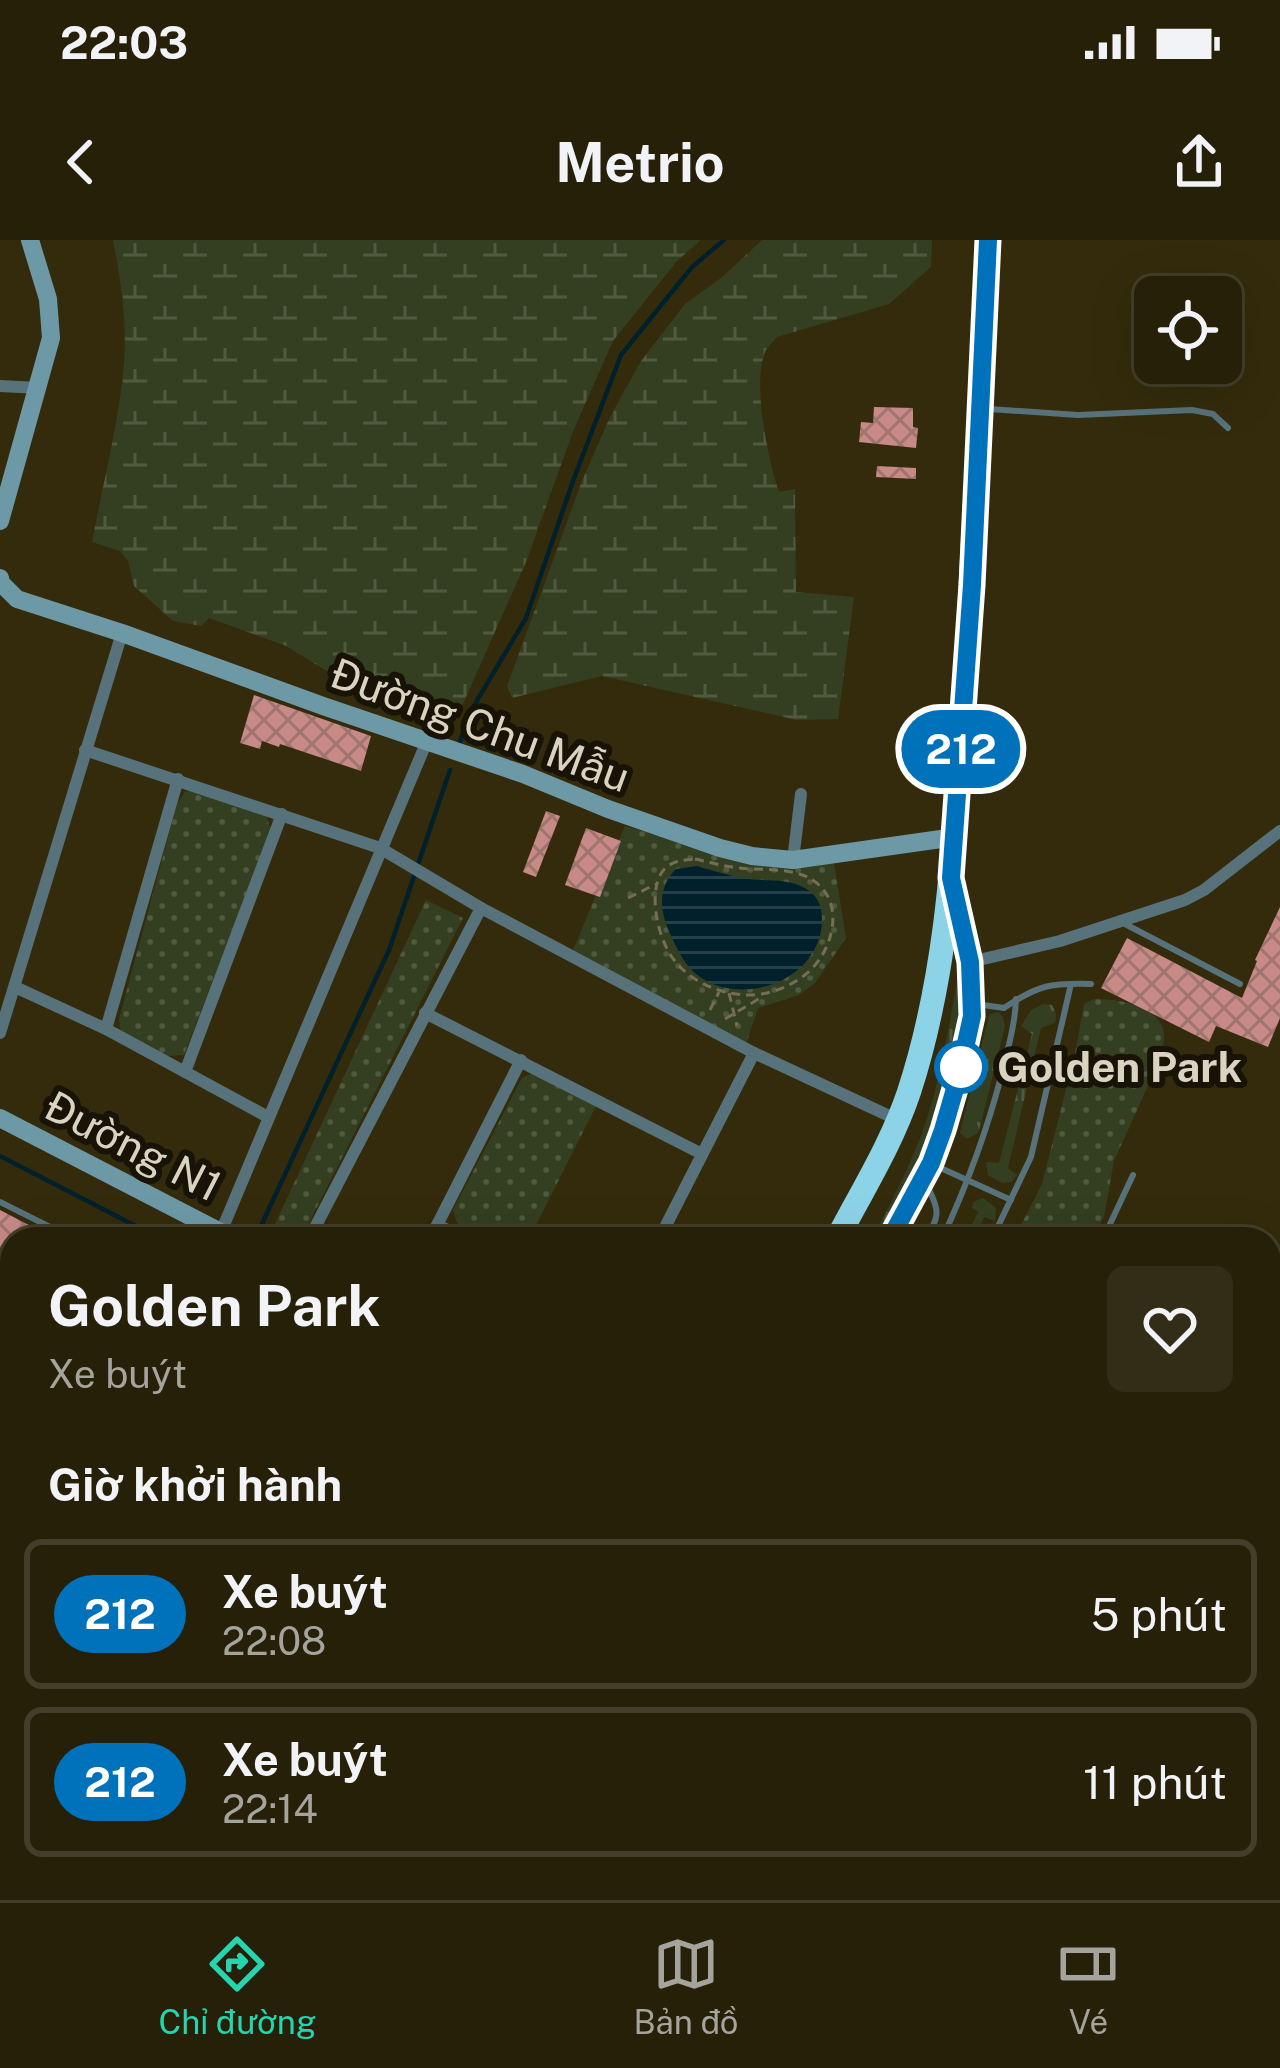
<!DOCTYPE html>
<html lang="vi">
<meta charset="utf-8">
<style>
:root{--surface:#262008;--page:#322d16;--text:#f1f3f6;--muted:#a4a39c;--line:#423e29;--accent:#24d5af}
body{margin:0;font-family:"Public Sans",sans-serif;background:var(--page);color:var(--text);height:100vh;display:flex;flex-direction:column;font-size:45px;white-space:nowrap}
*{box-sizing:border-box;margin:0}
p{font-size:39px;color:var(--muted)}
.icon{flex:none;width:66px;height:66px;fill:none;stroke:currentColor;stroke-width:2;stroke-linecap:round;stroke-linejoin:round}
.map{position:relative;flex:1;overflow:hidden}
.details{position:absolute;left:0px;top:987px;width:1281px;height:675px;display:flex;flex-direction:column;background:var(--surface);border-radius:36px 36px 0 0;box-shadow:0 12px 48px #0002,0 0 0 3px var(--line)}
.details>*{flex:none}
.badge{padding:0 24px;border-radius:39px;font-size:42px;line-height:78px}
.tools{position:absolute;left:1134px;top:36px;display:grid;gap:24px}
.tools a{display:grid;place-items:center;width:108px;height:108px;border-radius:18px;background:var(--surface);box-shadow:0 12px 48px #0002,0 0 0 3px var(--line);font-size:60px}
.map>.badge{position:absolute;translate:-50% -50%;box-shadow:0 0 0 6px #fff}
h2{padding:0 48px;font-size:45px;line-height:108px}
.round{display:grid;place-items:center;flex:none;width:126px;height:126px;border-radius:18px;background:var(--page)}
.headline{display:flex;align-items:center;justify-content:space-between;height:204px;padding:0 48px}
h1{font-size:57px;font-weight:700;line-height:90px}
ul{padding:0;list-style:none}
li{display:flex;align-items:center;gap:36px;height:150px;margin:0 24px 18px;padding:0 24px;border:6px solid var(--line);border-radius:18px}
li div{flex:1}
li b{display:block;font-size:45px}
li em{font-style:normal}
li .badge{min-width:132px;font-weight:700;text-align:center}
.status{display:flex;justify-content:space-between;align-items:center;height:84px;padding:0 60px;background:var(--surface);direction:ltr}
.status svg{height:33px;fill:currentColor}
header{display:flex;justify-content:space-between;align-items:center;height:156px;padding:0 48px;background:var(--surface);font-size:54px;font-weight:700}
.dock{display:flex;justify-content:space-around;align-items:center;height:168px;border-top:3px solid var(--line);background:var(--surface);font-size:33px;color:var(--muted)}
.dock a{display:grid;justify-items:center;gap:6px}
.dock .selected{color:var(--accent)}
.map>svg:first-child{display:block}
.grass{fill:url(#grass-tufts)}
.wetland{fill:url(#wetland-marsh)}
.park{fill:url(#park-dots)}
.water{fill:url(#water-rules)}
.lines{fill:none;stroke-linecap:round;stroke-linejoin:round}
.stream{stroke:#00212c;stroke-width:4.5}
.building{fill:url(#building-cross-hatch)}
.path{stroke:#756e54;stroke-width:3;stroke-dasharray:9 6;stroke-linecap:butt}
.lane{stroke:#57727a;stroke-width:6}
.street{stroke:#57727a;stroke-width:12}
.secondary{stroke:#6d99a6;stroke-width:18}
.highway{stroke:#8dd3e7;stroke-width:24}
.line-casing{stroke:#fff;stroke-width:27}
.line{stroke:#0072bc;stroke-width:18}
.stop-dot{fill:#fff;stroke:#0072bc;stroke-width:6}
.labels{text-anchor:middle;stroke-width:12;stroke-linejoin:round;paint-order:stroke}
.street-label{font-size:42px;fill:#d9d4c2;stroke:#171407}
.stop-label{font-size:42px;font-weight:bold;fill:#d9d4c2;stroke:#171407;text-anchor:start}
</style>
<div class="status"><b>22:03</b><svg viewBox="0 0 49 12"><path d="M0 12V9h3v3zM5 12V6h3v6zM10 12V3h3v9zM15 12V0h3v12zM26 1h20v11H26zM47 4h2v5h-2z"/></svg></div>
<header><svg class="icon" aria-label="back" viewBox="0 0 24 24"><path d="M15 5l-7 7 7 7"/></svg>Metrio<svg class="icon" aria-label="share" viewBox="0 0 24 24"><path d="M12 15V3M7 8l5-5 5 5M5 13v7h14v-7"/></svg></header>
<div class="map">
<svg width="1280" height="1660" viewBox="0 0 1280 1660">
<defs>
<pattern id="grass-tufts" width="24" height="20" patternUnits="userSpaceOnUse" patternTransform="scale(3)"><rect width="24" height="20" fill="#333f20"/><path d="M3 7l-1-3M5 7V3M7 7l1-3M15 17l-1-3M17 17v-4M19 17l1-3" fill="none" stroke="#505a3f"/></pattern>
<pattern id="wetland-marsh" width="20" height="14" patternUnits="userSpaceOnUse" patternTransform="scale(3)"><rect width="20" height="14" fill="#333f20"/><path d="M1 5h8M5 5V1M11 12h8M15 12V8" fill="none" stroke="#505a3f"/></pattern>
<pattern id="park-dots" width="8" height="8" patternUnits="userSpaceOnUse" patternTransform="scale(3)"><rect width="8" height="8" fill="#333f20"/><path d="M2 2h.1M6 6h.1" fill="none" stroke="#505a3f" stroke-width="1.8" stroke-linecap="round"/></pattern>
<pattern id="water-rules" width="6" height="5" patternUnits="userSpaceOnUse" patternTransform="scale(3)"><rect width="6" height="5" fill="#00212c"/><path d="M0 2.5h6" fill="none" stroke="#254049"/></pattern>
<pattern id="building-cross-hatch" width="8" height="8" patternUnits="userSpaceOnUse" patternTransform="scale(3)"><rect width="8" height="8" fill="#c78a86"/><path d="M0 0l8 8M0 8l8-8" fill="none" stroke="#9f746f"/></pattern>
</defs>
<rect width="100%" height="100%" fill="#332b0b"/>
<!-- grass -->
<g class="grass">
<path d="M961 740C965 761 960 784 956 805 941 874 916 936 884 999H872C892 960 913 921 927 879 941 834 949 788 957 741Z"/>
<path d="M1043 764 1052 765C1056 771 1057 775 1055 783L1041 788 1008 928 1017 935 1011 942 1002 943 988 935 986 922 999 923 1032 794 1021 786 1031 770Z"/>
<path d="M998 772 1003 777 1005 786 981 883 978 893 967 899 960 893 989 775Z"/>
<path d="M983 958 996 968 995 981 984 977 975 999H955L961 992H968L978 972 972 968 973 962Z"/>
</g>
<!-- wetland -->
<g class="wetland">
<path d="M113 0H701L677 21 613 101 574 189 526 322 462 466 421 473 402 471 348 444 286 406 209 378 201 386 173 381 134 346 128 321 120 311 92 302C103 243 119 183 124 123 127 83 121 40 113 0Z"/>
<path d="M762 0H932L931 27 889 64 777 97C773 102 768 106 765 112 752 144 768 219 779 252L795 249 796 352 854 357 838 479 797 480 602 436 512 458 507 446 582 241 610 177 641 121 685 64 721 38Z"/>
</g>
<!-- park -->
<g class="park">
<path d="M193 550 265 572 271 591 184 815 168 816 121 793 119 779 177 564 185 552Z"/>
<path d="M625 586 727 614 834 623 846 698 815 743 799 755 758 768 746 804 573 710Z"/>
<path d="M426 660 463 678 301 999H268Z"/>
<path d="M1094 759C1117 759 1155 764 1163 789 1166 799 1162 810 1160 819L1114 921 1104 977 1092 999H1014L1042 944 1075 814 1084 764Z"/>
<path d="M532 833 596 866 529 999H486L457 983 453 970 522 838Z"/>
</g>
<!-- water -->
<path class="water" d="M697 626C712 630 727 635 742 638 762 642 786 637 805 648 817 655 822 665 822 679 822 748 722 774 685 722 678 712 673 700 668 689 659 667 659 646 676 629Z"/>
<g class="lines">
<!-- stream -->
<g class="stream">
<path d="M458 507 469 474 526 378 573 241 621 115 692 27 724 0"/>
<path d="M0 916 161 999"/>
<path d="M255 999 389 710 450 530"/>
<path d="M1269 1436 1280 1413"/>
<path d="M1165 1660 1170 1650"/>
</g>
</g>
<!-- building -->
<g class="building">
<path d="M874 167 913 168V187L918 188 916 208 859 202 861 182 873 183Z"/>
<path d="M877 226 916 228V239L876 237Z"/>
<path d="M254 455 371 496 361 531 280 504 279 507 262 501 260 509 240 503Z"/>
<path d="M546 571 560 576 536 637 523 632Z"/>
<path d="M586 588 621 601 600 657 565 645Z"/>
<path d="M1280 667V778L1268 807 1216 786 1209 802 1101 748 1127 698 1242 758 1257 721 1255 720Z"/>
<path d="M0 970 56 999H12V1177L0 1201Z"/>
<path d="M1269 1188 1280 1194V1244L1269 1264Z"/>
<path d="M12 1241V1303L0 1298V1265Z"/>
<path d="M0 1313 12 1318V1350L0 1344Z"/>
<path d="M0 1560 12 1566V1660H0Z"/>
</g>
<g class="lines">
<!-- path -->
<g class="path">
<path d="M695 619C710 622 725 627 740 628 765 631 799 626 819 645 845 669 831 714 806 734 790 747 767 756 746 755 720 754 691 742 674 720 659 701 647 655 662 632 670 621 682 620 695 619Z"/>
<path d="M628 658 656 644"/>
<path d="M729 753 737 786"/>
<path d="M710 770 719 752"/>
<path d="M725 779 762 757"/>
</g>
<!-- lane -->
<g class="lane">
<path d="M989 169 1078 175 1192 170 1213 174 1228 188"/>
<path d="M1125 684 1240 744"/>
<path d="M976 764 1004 768C1038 745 1050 743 1091 744"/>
<path d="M934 925 1011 960"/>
<path d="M921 947 929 950C941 973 938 977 926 999"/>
<path d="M0 962 74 999"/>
<path d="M942 999C967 945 987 891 1002 833 1008 808 1015 785 1016 759"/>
<path d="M992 999 1031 917 1071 744"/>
<path d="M1103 999 1133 935"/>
<path d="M1269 1159 1280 1164"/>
<path d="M0 1305 12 1311"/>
<path d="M1269 1332 1280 1304"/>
<path d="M0 1523 12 1529"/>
<path d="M650 1650 669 1660"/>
<path d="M698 1650 718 1660"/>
<path d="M915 1650 934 1660"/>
<path d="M950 1650 969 1660"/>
<path d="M40 1660 45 1650"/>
<path d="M612 1660 617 1650"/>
<path d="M981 1660 986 1650"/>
<path d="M993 1660 998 1650"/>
<path d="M1121 1660 1127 1650"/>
</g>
<!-- street -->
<g class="street">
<path d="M0 146 39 148"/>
<path d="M85 510 380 608 481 668 754 813 898 880"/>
<path d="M793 620 801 554"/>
<path d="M970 722 1060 701 1185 660 1204 650 1280 591"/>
<path d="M15 747 106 789 268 877"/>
<path d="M425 773 702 914"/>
<path d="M106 789 178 539"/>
<path d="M0 793 122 393"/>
<path d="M185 832 282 574"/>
<path d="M437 985 466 999"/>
<path d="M221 992 427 501"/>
<path d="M309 999 481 668"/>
<path d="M430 999 521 820"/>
<path d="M659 999 754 813"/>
<path d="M1269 1606 1280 1604"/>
</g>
<!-- secondary -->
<g class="secondary">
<path d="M0 281 51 98 48 59 30 0"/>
<path d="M0 338 1 343 17 359 122 393 323 466 523 534 608 569 720 608 752 616 793 620 955 597"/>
<path d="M0 878 234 999"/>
<path d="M890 999 931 923 943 890 959 835 972 775 970 722 954 650"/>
<path d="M1269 1493 1280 1471"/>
<path d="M422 1660 427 1650"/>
<path d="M545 1660 550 1650"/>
<path d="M1191 1660 1196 1650"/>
</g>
<!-- highway -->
<g class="highway">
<path d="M837 999C862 951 892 903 909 852 946 739 953 619 961 501 973 334 979 167 988 0"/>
<path d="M495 1660 500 1650"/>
</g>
</g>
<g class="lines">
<defs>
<path id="line" d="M890 999 931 923 943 890 959 835 972 776 970 722 951 638 972 345 988 0"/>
</defs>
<!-- line casing -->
<use href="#line" class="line-casing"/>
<!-- line -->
<use href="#line" class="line"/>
</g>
<!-- markers -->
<circle class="stop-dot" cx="961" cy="827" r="24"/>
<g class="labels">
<!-- street labels -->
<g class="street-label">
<text transform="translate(480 485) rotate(20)" y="15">Đường Chu Mẫu</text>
<text transform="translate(133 906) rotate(27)" y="15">Đường N1</text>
</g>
<!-- stop labels -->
<g class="stop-label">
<text x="997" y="842">Golden Park</text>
</g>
</g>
</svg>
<div class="tools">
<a><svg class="icon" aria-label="locate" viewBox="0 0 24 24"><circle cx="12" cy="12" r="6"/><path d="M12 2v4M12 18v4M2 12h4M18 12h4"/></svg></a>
</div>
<b class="badge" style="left:961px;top:509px;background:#0072bc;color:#fff">212</b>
<section class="details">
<div class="headline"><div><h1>Golden Park</h1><p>Xe buýt</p></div><a class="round"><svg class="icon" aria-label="heart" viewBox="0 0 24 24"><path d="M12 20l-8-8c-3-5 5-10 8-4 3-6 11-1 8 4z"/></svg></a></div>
<h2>Giờ khởi hành</h2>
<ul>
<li><span class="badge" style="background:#0072bc;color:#fff">212</span><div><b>Xe buýt</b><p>22:08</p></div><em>5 phút</em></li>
<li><span class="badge" style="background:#0072bc;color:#fff">212</span><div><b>Xe buýt</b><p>22:14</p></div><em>11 phút</em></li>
</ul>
</section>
</div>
<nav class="dock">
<a class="selected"><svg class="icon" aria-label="directions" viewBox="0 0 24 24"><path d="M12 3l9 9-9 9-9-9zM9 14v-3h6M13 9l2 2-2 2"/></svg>Chỉ đường</a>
<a><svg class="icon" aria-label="map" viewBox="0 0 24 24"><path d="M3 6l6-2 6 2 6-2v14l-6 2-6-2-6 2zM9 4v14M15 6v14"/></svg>Bản đồ</a>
<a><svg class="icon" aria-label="tickets" viewBox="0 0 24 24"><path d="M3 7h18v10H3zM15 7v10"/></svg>Vé</a>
</nav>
